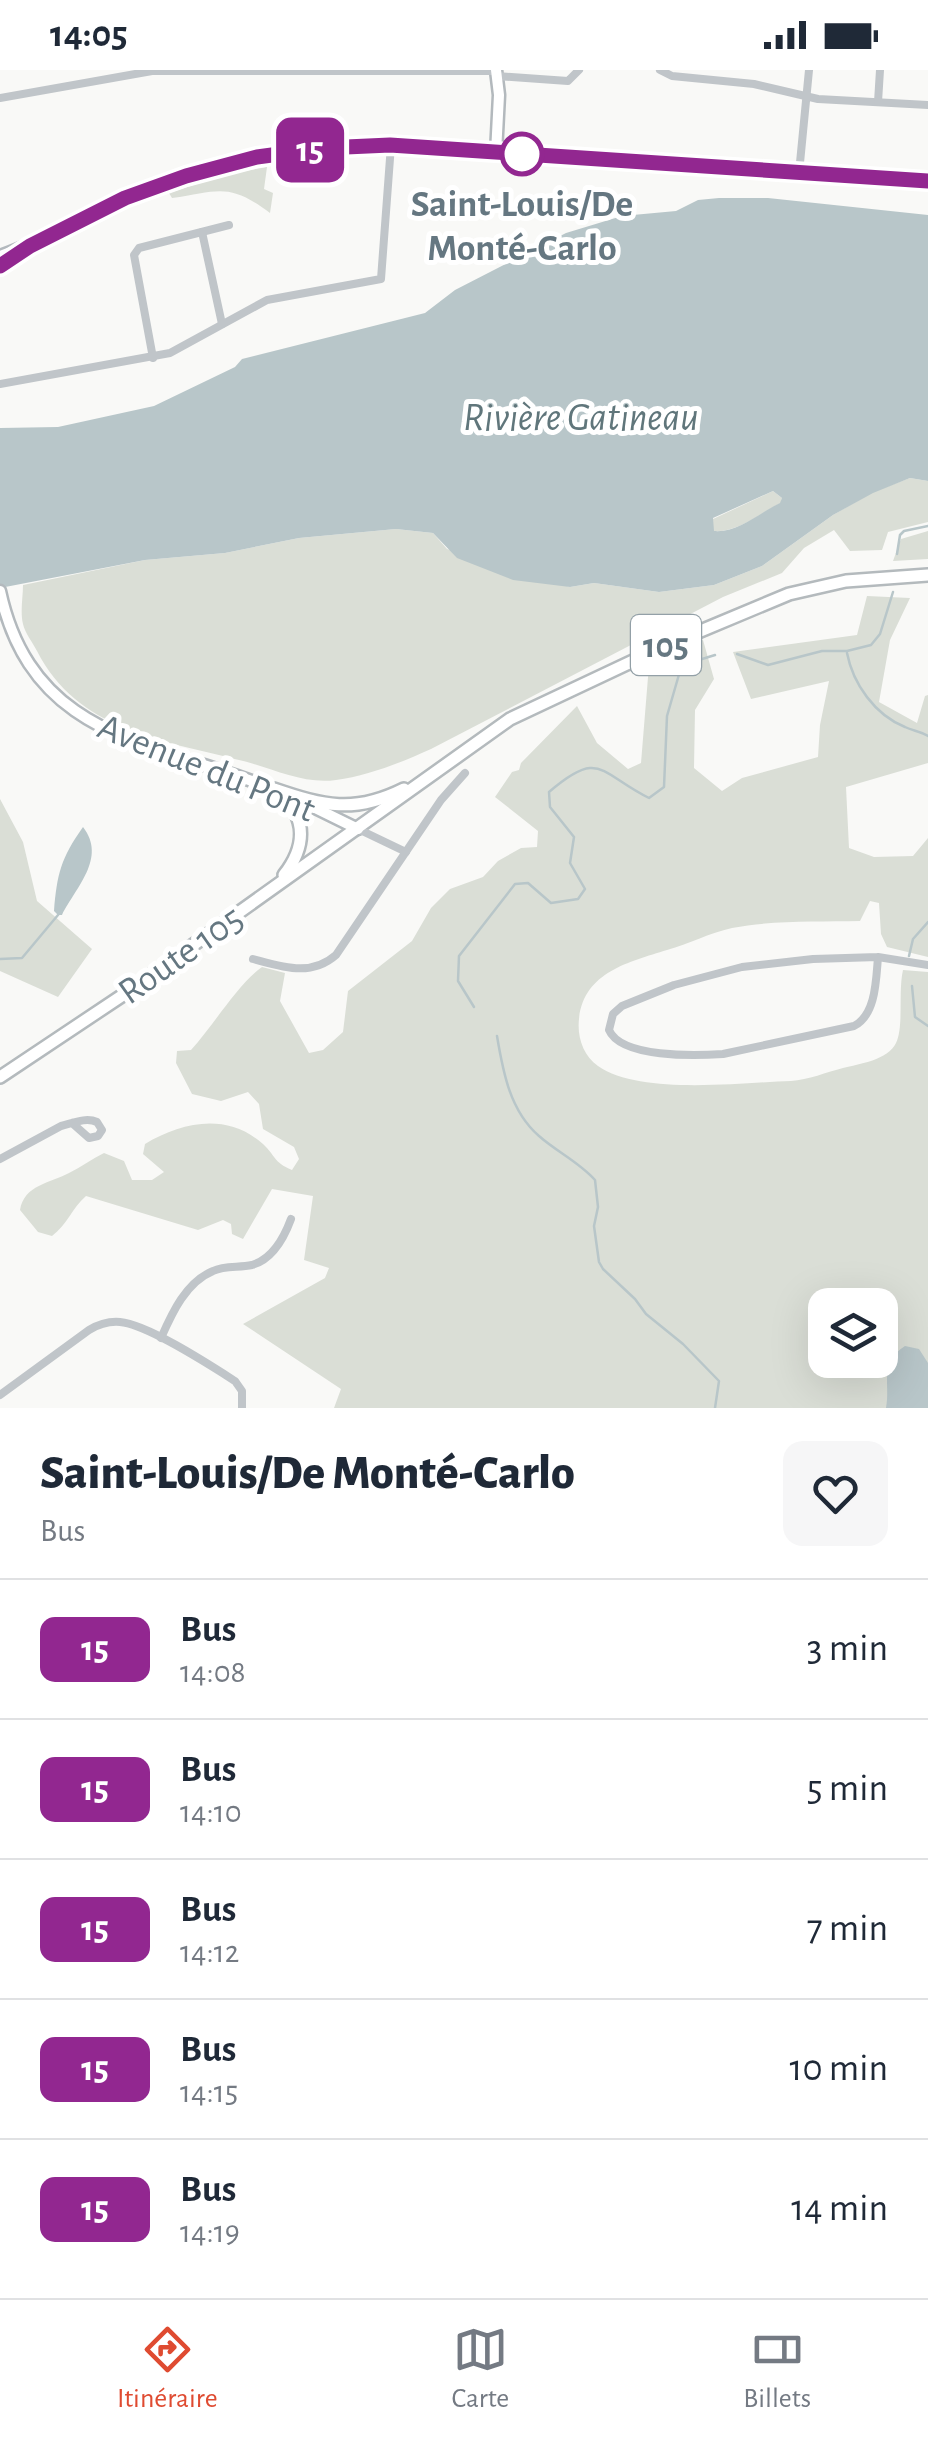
<!DOCTYPE html>
<html lang="fr">
<meta charset="utf-8">
<style>
:root{--surface:#fff;--page:#f6f6f7;--text:#1f2937;--muted:#747a83;--line:#e0e1e3;--accent:#df4b31}
body{margin:0;font-family:"Alegreya Sans",sans-serif;background:var(--page);color:var(--text);height:100vh;display:flex;flex-direction:column;font-size:38px;white-space:nowrap}
*{box-sizing:border-box;margin:0}
p{font-size:32px;color:var(--muted)}
.icon{flex:none;width:55px;height:55px;fill:none;stroke:currentColor;stroke-width:2;stroke-linecap:round;stroke-linejoin:round}
.map{position:relative;height:1338px;overflow:hidden}
.drawer{display:flex;flex-direction:column;background:var(--surface);flex:1}
.drawer>*{flex:none}
.badge{padding:0 20px;border-radius:15px;font-size:35px;line-height:65px}
.controls{position:absolute;left:808px;top:1218px;display:grid;gap:20px}
.controls a{display:grid;place-items:center;width:90px;height:90px;border-radius:20px;background:var(--surface);box-shadow:0 10px 40px #0002;font-size:50px}
.map>.badge{position:absolute;translate:-50% -50%;box-shadow:0 0 0 5px #fff}
.round{display:grid;place-items:center;flex:none;width:105px;height:105px;border-radius:20px;background:var(--page)}
.headline{display:flex;align-items:center;justify-content:space-between;height:170px;padding:0 40px}
h1{font-size:48px;font-weight:800;line-height:75px}
ul{padding:0;list-style:none}
li{display:flex;align-items:center;gap:30px;height:140px;padding:0 40px;border-top:2px solid var(--line)}
li div{flex:1}
li b{display:block;font-size:38px}
li em{font-style:normal}
li .badge{min-width:110px;font-weight:700;text-align:center}
.status{display:flex;justify-content:space-between;align-items:center;height:70px;padding:0 50px;background:var(--surface);direction:ltr}
.status svg{height:28px;fill:currentColor}
.tab-bar{display:flex;justify-content:space-around;align-items:center;height:140px;border-top:2px solid var(--line);background:var(--surface);font-size:28px;color:var(--muted)}
.tab-bar a{display:grid;justify-items:center;gap:5px}
.tab-bar .active{color:var(--accent)}
.map>svg:first-child{display:block}
.green{fill:#daded6;fill-rule:evenodd}
.water{fill:#b8c6c9;fill-rule:evenodd}
.lines{fill:none;stroke-linecap:round;stroke-linejoin:round}
.stream{stroke:#b8c6c9;stroke-width:2.5}
.secondary-casing{stroke:#b3b9bd;stroke-width:15}
.primary-casing{stroke:#b4babd;stroke-width:16}
.street{stroke:#c0c5c9;stroke-width:8}
.secondary{stroke:#fff;stroke-width:10}
.primary{stroke:#fff;stroke-width:11}
.line-casing{stroke:#fff;stroke-width:22}
.line{stroke:#922790;stroke-width:15}
.stop-dot{fill:#fff;stroke:#922790;stroke-width:5}
.labels{text-anchor:middle;stroke-width:10;stroke-linejoin:round;paint-order:stroke}
.shield{fill:#fff;stroke:#93a0a7;stroke-width:2.5}
.shield-label{font-size:35px;font-weight:bold;fill:#657781}
.stop-label{font-size:38px;font-weight:bold;fill:#657781;stroke:#fff}
.street-label{font-size:38px;fill:#657781;stroke:#fff}
.water-label{font-size:40px;font-style:italic;fill:#60767b;stroke:#fff}
</style>
<div class="status"><b>14:05</b><svg viewBox="0 0 49 12"><path d="M0 12V9h3v3zM5 12V6h3v6zM10 12V3h3v9zM15 12V0h3v12zM26 1h20v11H26zM47 4h2v5h-2z"/></svg></div>
<div class="map">
<svg width="928" height="1338" viewBox="0 0 928 1338">
<rect width="100%" height="100%" fill="#f9f9f7"/>
<!-- green -->
<g class="green">
<path d="M267 97 264 119 273 123 270 143C229 112 219 121 172 128L169 123 227 104Z"/>
<path d="M910 408 928 411V452L888 462 882 480 850 481 834 460 804 478 782 503 723 527 431 679C402 692 368 706 336 710 303 715 270 697 239 690 161 670 77 660 37 581 33 573 25 563 23 554 20 542 23 527 23 515L145 490 225 483 299 468 396 459 433 463 447 479 570 517 594 513 659 522 714 515 762 496 833 445 873 422Z"/>
<path d="M773 421 782 428 781 433C760 443 738 463 713 461V449Z"/>
<path d="M928 461V489L893 491 901 469Z"/>
<path d="M867 526 910 528 890 570 879 632 917 653 925 626 928 625V693L846 717 849 778 874 787 913 786 928 768V887L887 877 881 864 879 833 870 831 860 851C818 852 774 850 732 858 709 863 689 874 667 880 629 892 584 902 579 949 577 967 583 985 598 996 641 1026 743 1012 791 1011 808 1010 827 1002 843 998 859 994 888 990 896 973 904 957 898 921 903 900L928 902V1338H334L341 1319 243 1254 325 1208 329 1198 304 1190 313 1126 272 1119 243 1169 232 1164 231 1154 223 1150 198 1160 86 1126C72 1138 67 1155 52 1166L38 1162 20 1140C24 1115 50 1113 69 1103 81 1097 92 1089 104 1083L124 1091 132 1110H152L164 1102 143 1084 145 1074C182 1052 227 1042 263 1074 276 1086 273 1092 292 1100L299 1089 294 1077 263 1059 259 1034 248 1022 221 1031 192 1024 176 993 177 981 191 980C213 956 238 914 262 897L285 903 280 931 309 983 323 980 343 962 348 921 412 871 431 838 450 819 483 807 498 791 521 778 537 777 538 761 495 727 512 702 519 700 521 693 577 636 597 673 628 699 641 693 649 595 703 570 714 609 695 640 694 698 722 721 742 708 818 687 820 655 829 611 751 629 733 582 857 565ZM825 1235H880V1290H825Z"/>
<path d="M0 729 23 772 37 831 92 879 58 927 0 901Z"/>
</g>
<!-- water -->
<g class="water">
<path d="M719 128H768L928 145V411L910 408 873 423 833 445 762 496 714 515 659 522 594 513 570 517 513 510 457 488 433 463 396 459 299 468 225 483 145 490 0 518V358L58 357 154 336 235 297 242 289 425 243 455 220 566 163 622 146 676 141 698 130ZM773 421 782 428 780 433C759 443 738 463 714 461L713 448Z"/>
<path d="M83 757C107 788 76 817 62 845H58L54 841C57 804 61 788 83 757Z"/>
<path d="M905 1276 919 1279 928 1293V1338H886C891 1314 878 1293 905 1276Z"/>
</g>
<g class="lines">
<!-- stream -->
<g class="stream">
<path d="M897 484 900 465 904 461 928 456"/>
<path d="M847 583C853 614 875 645 905 657 913 661 920 661 928 666"/>
<path d="M737 584 768 595 822 581H847L871 575 880 564 893 522"/>
<path d="M909 886 913 869 928 852"/>
<path d="M0 889 22 888 58 845"/>
<path d="M912 916 915 947 928 956"/>
<path d="M474 937 458 911 459 886 515 814 528 813 551 833 578 829 585 819 570 793 574 767 550 737 549 722C600 678 599 703 649 728L664 717 667 646 680 601 686 594 715 585"/>
<path d="M497 966C503 1002 510 1041 539 1066 557 1082 579 1092 595 1110L598 1137 594 1156 599 1192 603 1199 635 1229 646 1244 683 1274 719 1311 715 1338"/>
</g>
<defs>
<g id="secondary">
<path d="M496 83 499 25 496 0"/>
<path d="M0 186C44 171 83 146 126 128 211 92 299 79 391 75L928 111"/>
<path d="M0 196 17 185"/>
<path d="M0 521C33 673 160 672 278 721"/>
<path d="M303 732 358 759"/>
</g>
<g id="primary">
<path d="M274 719C324 736 354 744 404 719"/>
<path d="M281 725C308 749 305 778 284 805"/>
<path d="M0 1007 123 925 510 649 667 575 789 524 846 511 928 505"/>
</g>
</defs>
<!-- secondary casing -->
<use href="#secondary" class="secondary-casing"/>
<!-- primary casing -->
<use href="#primary" class="primary-casing"/>
<!-- street -->
<g class="street">
<path d="M660 0 672 6 754 14 818 29 928 35"/>
<path d="M497 6 568 11 579 0"/>
<path d="M0 28 152 1H496"/>
<path d="M878 32 880 0"/>
<path d="M799 103 809 0"/>
<path d="M202 162 222 254"/>
<path d="M153 288 134 185 139 178 229 155"/>
<path d="M0 314 170 283 267 230 381 209 391 75"/>
<path d="M358 759 406 782"/>
<path d="M878 887C876 910 876 945 854 956L723 984C695 986 621 988 609 960L613 944 622 936 674 915 742 897 813 889 878 887 928 895"/>
<path d="M253 889C283 897 311 907 336 885L441 730 465 703"/>
<path d="M0 1089 61 1056C73 1053 86 1047 97 1052L102 1060 98 1066 89 1068 72 1053"/>
<path d="M161 1268C172 1243 186 1212 213 1201 225 1195 239 1198 252 1195 273 1189 284 1168 291 1149"/>
<path d="M0 1325 89 1260C99 1254 108 1251 120 1252 147 1254 210 1295 235 1311L242 1321V1338"/>
</g>
<!-- secondary -->
<use href="#secondary" class="secondary"/>
<!-- primary -->
<use href="#primary" class="primary"/>
</g>
<g class="lines">
<defs>
<path id="line" d="M0 196 30 176 125 128 186 106 257 87 324 78 390 75 928 111"/>
</defs>
<!-- line casing -->
<use href="#line" class="line-casing"/>
<!-- line -->
<use href="#line" class="line"/>
</g>
<!-- markers -->
<circle class="stop-dot" cx="522" cy="84" r="20"/>
<g class="labels">
<!-- shield labels -->
<rect class="shield" x="631" y="545" width="70" height="60" rx="8"/>
<g class="shield-label">
<text x="666" y="587">105</text>
</g>
<!-- stop labels -->
<g class="stop-label">
<text x="522" y="146">Saint-Louis/De<tspan x="522" dy="44">Monté-Carlo</tspan></text>
</g>
<!-- street labels -->
<g class="street-label">
<text transform="translate(207 697) rotate(22)" y="13">Avenue du Pont</text>
<text transform="translate(180 884) rotate(-35)" y="13">Route 105</text>
</g>
<!-- water labels -->
<g class="water-label">
<text x="581" y="360">Rivière Gatineau</text>
</g>
</g>
</svg>
<div class="controls">
<a><svg class="icon" aria-label="layers" viewBox="0 0 24 24"><path d="M12 4l9 5-9 5-9-5zM3 14l9 5 9-5"/></svg></a>
</div>
<b class="badge" style="left:310px;top:80px;background:#922790;color:#fff">15</b>
</div>
<section class="drawer">
<div class="headline"><div><h1>Saint-Louis/De Monté-Carlo</h1><p>Bus</p></div><a class="round"><svg class="icon" aria-label="heart" viewBox="0 0 24 24"><path d="M12 20l-8-8c-3-5 5-10 8-4 3-6 11-1 8 4z"/></svg></a></div>
<ul>
<li><span class="badge" style="background:#922790;color:#fff">15</span><div><b>Bus</b><p>14:08</p></div><em>3 min</em></li>
<li><span class="badge" style="background:#922790;color:#fff">15</span><div><b>Bus</b><p>14:10</p></div><em>5 min</em></li>
<li><span class="badge" style="background:#922790;color:#fff">15</span><div><b>Bus</b><p>14:12</p></div><em>7 min</em></li>
<li><span class="badge" style="background:#922790;color:#fff">15</span><div><b>Bus</b><p>14:15</p></div><em>10 min</em></li>
<li><span class="badge" style="background:#922790;color:#fff">15</span><div><b>Bus</b><p>14:19</p></div><em>14 min</em></li>
</ul>
</section>
<nav class="tab-bar">
<a class="active"><svg class="icon" aria-label="directions" viewBox="0 0 24 24"><path d="M12 3l9 9-9 9-9-9zM9 14v-3h6M13 9l2 2-2 2"/></svg>Itinéraire</a>
<a><svg class="icon" aria-label="map" viewBox="0 0 24 24"><path d="M3 6l6-2 6 2 6-2v14l-6 2-6-2-6 2zM9 4v14M15 6v14"/></svg>Carte</a>
<a><svg class="icon" aria-label="tickets" viewBox="0 0 24 24"><path d="M3 7h18v10H3zM15 7v10"/></svg>Billets</a>
</nav>
